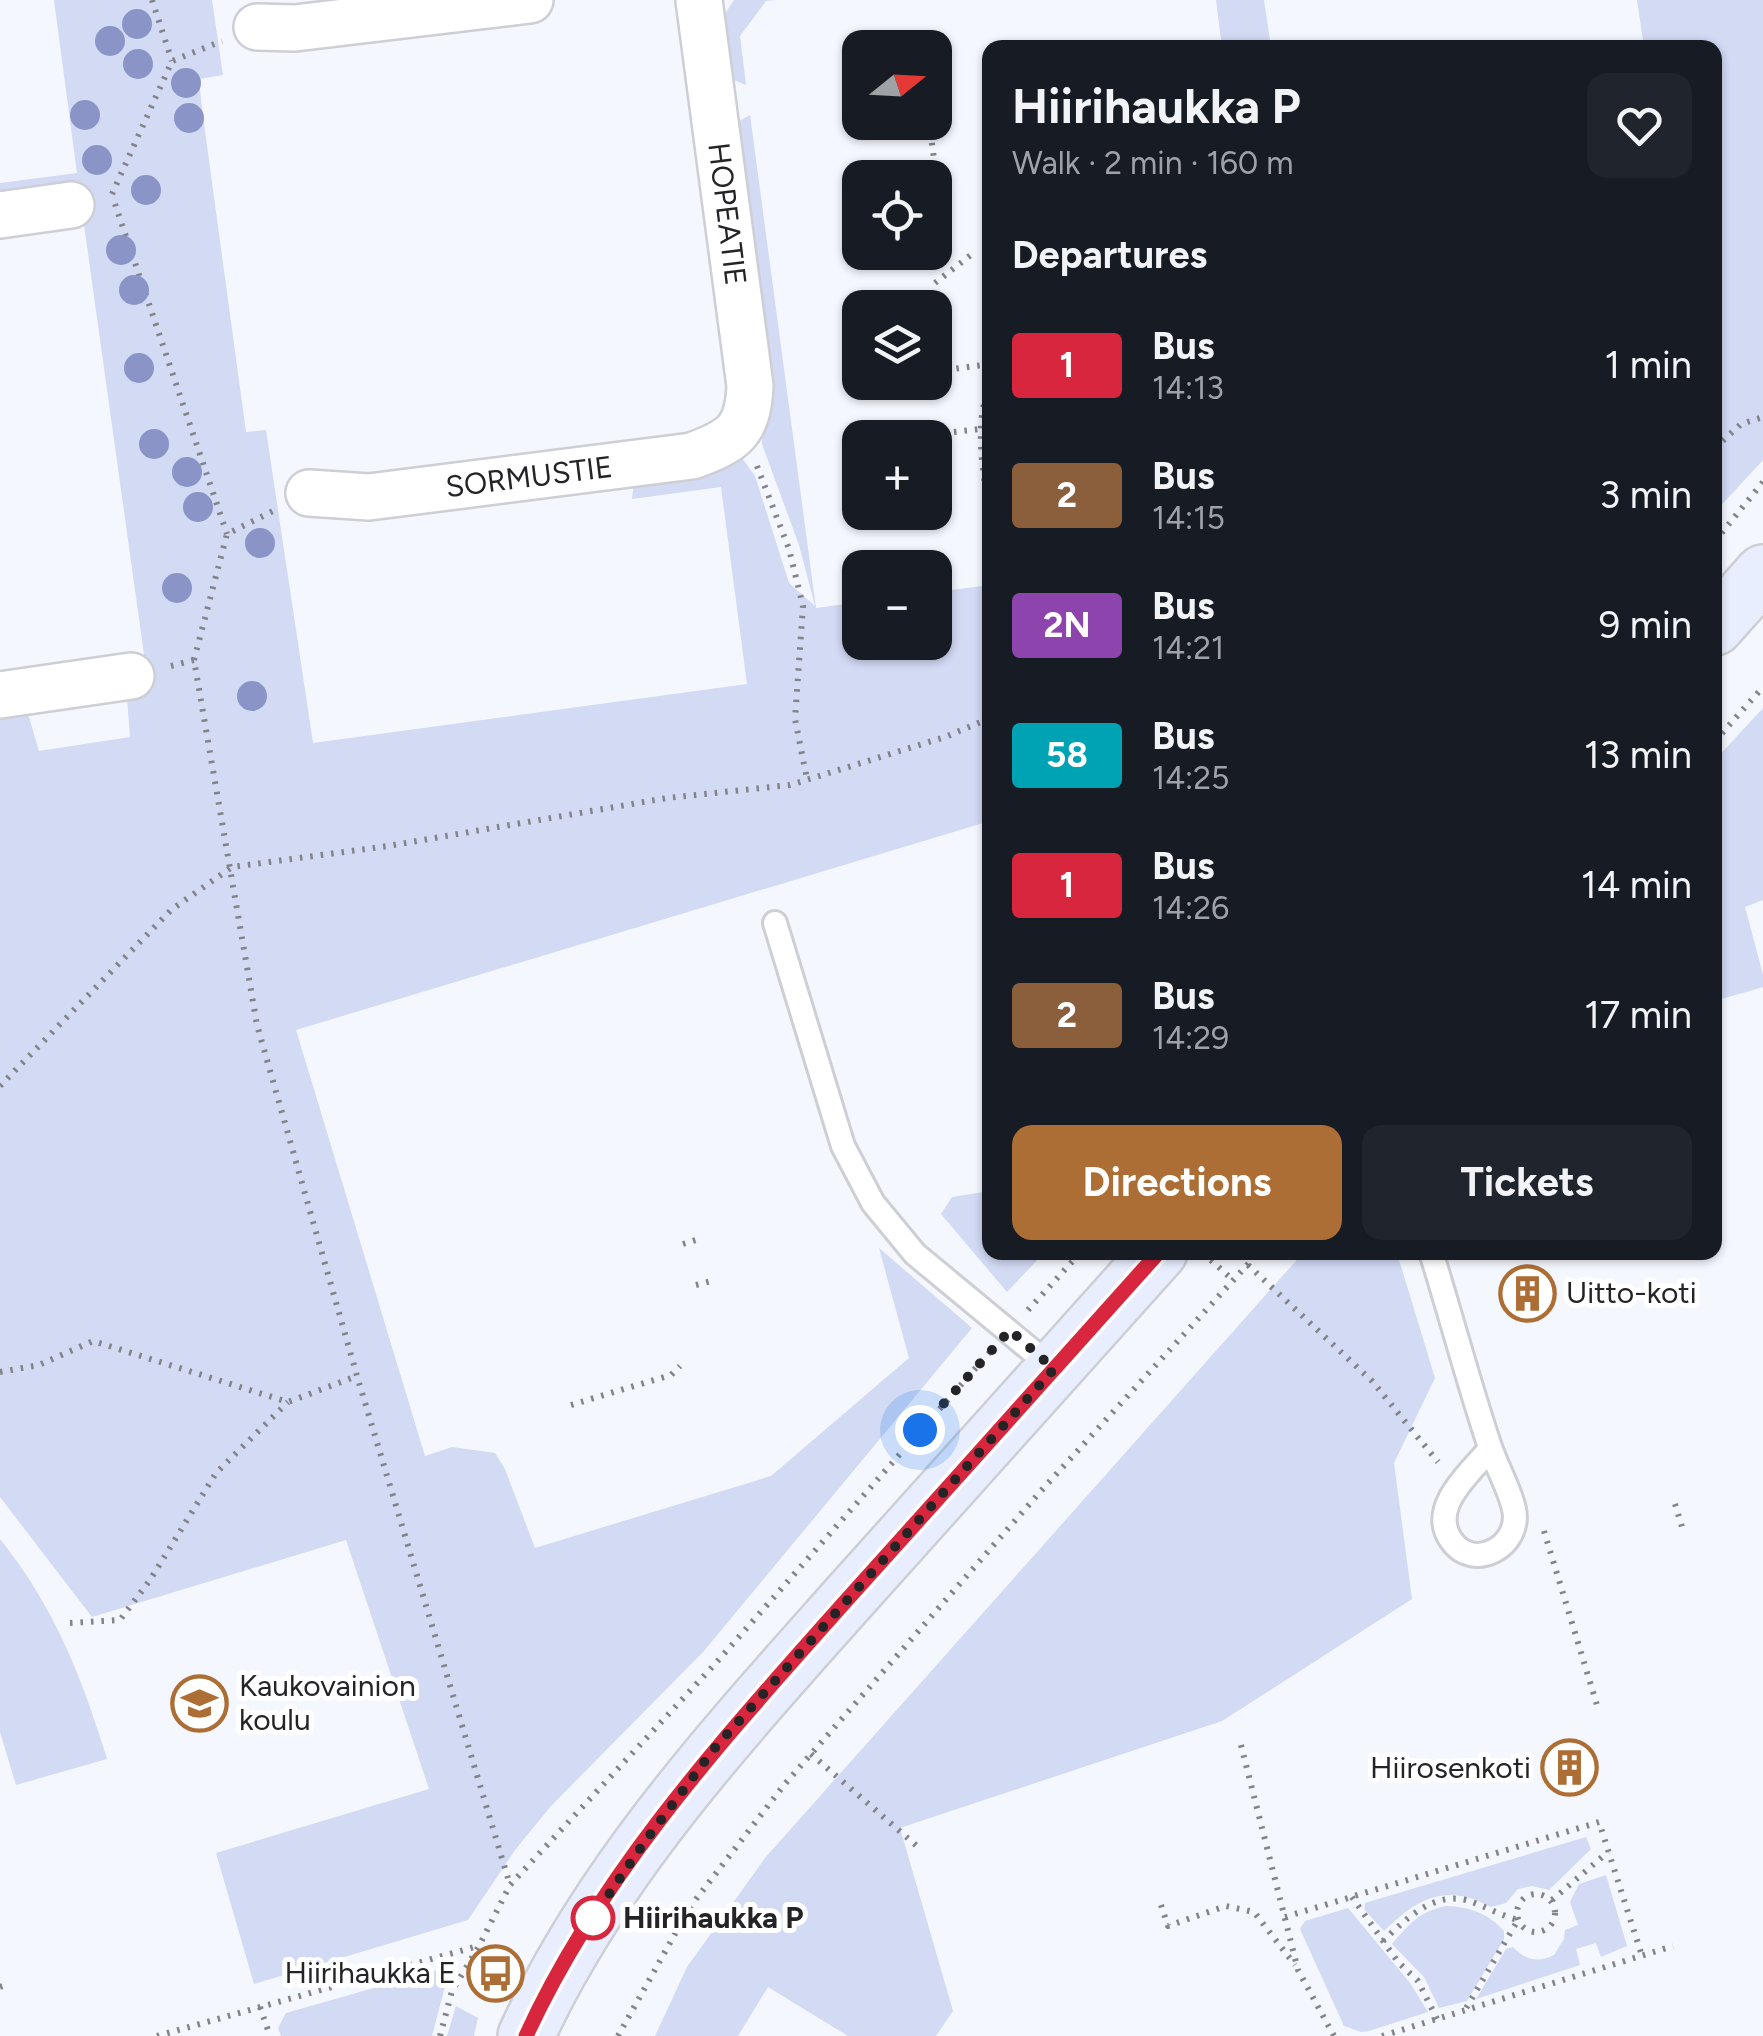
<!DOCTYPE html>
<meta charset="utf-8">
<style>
:root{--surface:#171b24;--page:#20242c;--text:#f1f3f6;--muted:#9ea1a6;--accent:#ac6e34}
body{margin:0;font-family:Figtree,sans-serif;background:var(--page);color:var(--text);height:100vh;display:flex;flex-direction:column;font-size:38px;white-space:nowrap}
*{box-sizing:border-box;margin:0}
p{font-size:32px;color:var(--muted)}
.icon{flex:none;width:55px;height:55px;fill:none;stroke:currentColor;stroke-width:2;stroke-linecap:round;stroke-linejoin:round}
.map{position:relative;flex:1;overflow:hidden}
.side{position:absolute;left:982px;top:40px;width:740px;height:1220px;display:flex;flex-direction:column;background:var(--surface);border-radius:20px;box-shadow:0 2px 8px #0004}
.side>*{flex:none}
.badge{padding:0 20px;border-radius:8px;font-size:35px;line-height:65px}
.needle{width:65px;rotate:72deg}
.buttons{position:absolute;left:842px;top:30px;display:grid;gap:20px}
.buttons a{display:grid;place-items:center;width:110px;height:110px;border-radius:20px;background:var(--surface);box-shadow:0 2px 8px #0004;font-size:50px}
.you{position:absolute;width:50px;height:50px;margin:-25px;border:8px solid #fff;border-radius:50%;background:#1a73e8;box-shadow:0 0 0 15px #1a73e833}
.map>.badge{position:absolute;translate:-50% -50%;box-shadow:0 0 0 5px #fff}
h2{padding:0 30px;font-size:38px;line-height:90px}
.round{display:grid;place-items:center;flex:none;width:105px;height:105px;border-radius:20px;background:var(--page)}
.head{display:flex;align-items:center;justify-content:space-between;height:170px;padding:0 30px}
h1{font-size:48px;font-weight:700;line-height:75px}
.primary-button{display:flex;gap:20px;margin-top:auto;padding:20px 30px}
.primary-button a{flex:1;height:115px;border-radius:20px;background:var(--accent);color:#fff;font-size:40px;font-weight:700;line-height:115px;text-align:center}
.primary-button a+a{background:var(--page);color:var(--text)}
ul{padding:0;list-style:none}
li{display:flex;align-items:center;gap:30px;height:130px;padding:0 30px}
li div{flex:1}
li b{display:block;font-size:38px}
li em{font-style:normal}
li .badge{min-width:110px;font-weight:700;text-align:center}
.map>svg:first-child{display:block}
.green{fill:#d2daf4}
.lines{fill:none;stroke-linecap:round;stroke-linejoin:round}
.lane-casing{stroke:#cdcfd5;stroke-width:28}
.street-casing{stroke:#cdcfd5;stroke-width:50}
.secondary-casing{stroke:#cdcfd5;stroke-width:60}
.path{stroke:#838489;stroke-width:6;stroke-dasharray:2.5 8;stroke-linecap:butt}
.lane{stroke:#fff;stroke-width:22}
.street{stroke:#fff;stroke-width:45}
.secondary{stroke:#e9eefe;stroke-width:55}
.tree{fill:#8a94c6}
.line-casing{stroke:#fff;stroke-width:22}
.line{stroke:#d7263d;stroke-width:15}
.walk{stroke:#242427;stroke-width:10;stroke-dasharray:0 18}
.stop-dot{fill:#fff;stroke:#d7263d;stroke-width:5}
.labels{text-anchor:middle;stroke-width:10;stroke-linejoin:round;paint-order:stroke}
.street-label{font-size:30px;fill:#242427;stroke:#fff}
.poi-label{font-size:30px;fill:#242427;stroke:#fff;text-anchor:start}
.stop-label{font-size:30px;font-weight:bold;fill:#242427;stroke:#fff;text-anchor:start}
</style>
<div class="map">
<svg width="1763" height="2036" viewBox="0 0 1763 2036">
<rect width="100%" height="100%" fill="#f5f7fe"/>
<!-- green -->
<g class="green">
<path d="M54 0H212L223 75 199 79 202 109 246 432 266 430 313 743 747 684 721 487 632 499 634 481 699 470 742 458 755 476 789 583 815 606 799 545 762 444 763 421 732 125 750 115 816 608 860 602V642H935V592L990 585V821L296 1030 425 1456 452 1447 495 1453 505 1469 535 1548 771 1476 909 1358 879 1248 972 1328 703 1652 551 1806 515 1850 468 1920 254 1984 216 1853 429 1789 346 1540 92 1617 0 1497V709L18 707 29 717 39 751 130 737 127 698 135 690H149L79 189 0 200V183L77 173Z"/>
<path d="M734 0H776L766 1 740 36 746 85 732 79 720 21Z"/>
<path d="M1216 0H1264L1271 47H1222Z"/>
<path d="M1637 0H1763V460L1715 512V48L1644 47Z"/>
<path d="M1763 708V900L1745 907 1763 975V987L1715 1001V760Z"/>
<path d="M990 1191V1252L1044 1253 1007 1292 941 1214 952 1197Z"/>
<path d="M1303 1253H1397L1435 1378 1394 1463 1412 1599 1222 1721 900 1828 953 2011 936 2036H848L768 1987 738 2036H655L687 1967 765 1858Z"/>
<path d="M0 1539C55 1608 81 1676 107 1759L16 1785 0 1732Z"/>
<path d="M1586 1837 1591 1849 1549 1890 1532 1886 1518 1889 1506 1903 1491 1907C1446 1883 1419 1897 1384 1931L1364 1909 1365 1903Z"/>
<path d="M1606 1875 1627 1946 1601 1957 1596 1943 1576 1949 1580 1965 1476 1999 1506 1949 1513 1947C1525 1960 1538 1963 1554 1955L1564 1939 1565 1930 1578 1925 1570 1902 1579 1884Z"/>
<path d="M1446 1906C1470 1907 1488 1913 1504 1931V1939L1467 2001 1439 2008 1424 1977 1392 1944C1409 1924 1420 1911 1446 1906Z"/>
<path d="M1348 1908 1410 1983 1428 2012 1369 2031 1361 2032 1344 2026 1300 1929 1305 1921Z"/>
<path d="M441 1969 448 1975 432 2036H281L278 2028 286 2013Z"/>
<path d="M456 2006 478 2018 474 2036H447Z"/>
</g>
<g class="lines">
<defs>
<g id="lane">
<path d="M775 923 843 1146 873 1203 915 1254 1054 1369"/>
<path d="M1431 1252C1451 1316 1468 1381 1489 1444 1496 1466 1509 1487 1514 1509 1522 1546 1473 1573 1451 1540 1428 1507 1471 1472 1490 1449"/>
</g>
<g id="street">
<path d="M257 27 295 28 530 0"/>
<path d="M0 215 71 205"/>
<path d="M309 493 369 497 692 456C733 441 748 432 750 386L699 0"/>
<path d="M0 695 131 676"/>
</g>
<g id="secondary">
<path d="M1715 627 1763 573"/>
<path d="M526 2036C601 1872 726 1736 844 1603 949 1486 1054 1369 1159 1252"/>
</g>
</defs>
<!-- lane casing -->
<use href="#lane" class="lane-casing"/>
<!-- street casing -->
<use href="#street" class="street-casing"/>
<!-- secondary casing -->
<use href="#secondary" class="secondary-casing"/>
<!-- path -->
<g class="path">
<path d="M152 0 172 61"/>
<path d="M929 122 941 210H935"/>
<path d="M112 194 172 61 222 41"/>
<path d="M115 204 227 534"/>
<path d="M935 283 972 254"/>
<path d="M946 370 990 364"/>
<path d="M990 385C972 426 985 477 990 521"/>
<path d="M954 432 980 429"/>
<path d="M1715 448 1741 424 1763 417"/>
<path d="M757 466 789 549 803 606 795 719 807 779"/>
<path d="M1715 541 1763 482"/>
<path d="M194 660 227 534 275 510"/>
<path d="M171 666 194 660 257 1025 357 1376 510 1885"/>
<path d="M1715 741 1763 687"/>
<path d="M0 1086 171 910 232 867 388 846 667 798 790 785 945 737 990 718"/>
<path d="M683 1244 699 1239"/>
<path d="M1203 1253 1234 1281"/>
<path d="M1248 1265 1372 1381 1438 1462"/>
<path d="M696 1285 711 1281"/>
<path d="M1028 1310 1081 1252"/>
<path d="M0 1372 39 1365 93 1341 288 1402 357 1376"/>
<path d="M571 1405 671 1375 680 1366"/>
<path d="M1675 1504 1683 1530"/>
<path d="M1544 1531 1597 1705"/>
<path d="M70 1623 120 1620 150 1580 216 1473 288 1402"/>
<path d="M1241 1745 1298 1970 1334 2036"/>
<path d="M811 1754 918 1847"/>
<circle cx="1536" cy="1913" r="19"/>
<path d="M1352 1897 1398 1962 1418 1981 1437 2019"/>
<path d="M1552 1900 1608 1852"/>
<path d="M1161 1905 1168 1926 1226 1906 1254 1912 1295 1965"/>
<path d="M1285 1917 1599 1822 1642 1956"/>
<path d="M1383 1941C1405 1920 1432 1892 1466 1900 1481 1904 1499 1915 1518 1920L1465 2010"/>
<path d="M0 1987 9 1984"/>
<path d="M260 2007 270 2036"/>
<path d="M157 2036 478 1946"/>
<path d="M440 2036 452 1991 479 1946 510 1885 715 1664 989 1353"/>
<path d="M618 2036 690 1907 784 1785 1040 1492 1259 1252"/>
<path d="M1382 2036 1673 1946"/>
</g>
<!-- lane -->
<use href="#lane" class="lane"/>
<!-- street -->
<use href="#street" class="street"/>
<!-- secondary -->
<use href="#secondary" class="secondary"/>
</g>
<!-- trees -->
<g class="tree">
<circle cx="137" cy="24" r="15"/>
<circle cx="110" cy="41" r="15"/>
<circle cx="138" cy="64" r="15"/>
<circle cx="186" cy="83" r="15"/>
<circle cx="85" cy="115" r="15"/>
<circle cx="189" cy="118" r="15"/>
<circle cx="97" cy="160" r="15"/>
<circle cx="146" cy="190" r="15"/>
<circle cx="121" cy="250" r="15"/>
<circle cx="134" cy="290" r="15"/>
<circle cx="139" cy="368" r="15"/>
<circle cx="154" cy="444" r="15"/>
<circle cx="187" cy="472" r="15"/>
<circle cx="198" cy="507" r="15"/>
<circle cx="260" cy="543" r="15"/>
<circle cx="177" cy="588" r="15"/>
<circle cx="252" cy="696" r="15"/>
</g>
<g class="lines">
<defs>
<path id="line" d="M526 2036C601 1872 726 1736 844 1603 949 1486 1054 1370 1159 1252"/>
</defs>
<!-- line casing -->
<use href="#line" class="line-casing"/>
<!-- line -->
<use href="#line" class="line"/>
<!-- walk -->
<path class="walk" d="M593 1918 586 1928 646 1840 714 1749 1054 1369 1010 1330 920 1430"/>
</g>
<!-- icons -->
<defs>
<symbol id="building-ring" viewBox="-11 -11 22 22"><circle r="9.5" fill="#fff" stroke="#ac6e34" stroke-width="1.5"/><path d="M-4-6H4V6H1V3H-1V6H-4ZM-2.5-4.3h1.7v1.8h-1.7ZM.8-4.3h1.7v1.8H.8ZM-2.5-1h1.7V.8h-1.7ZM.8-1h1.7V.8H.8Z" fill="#ac6e34"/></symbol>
<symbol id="school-ring" viewBox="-11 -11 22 22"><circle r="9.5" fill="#fff" stroke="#ac6e34" stroke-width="1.5"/><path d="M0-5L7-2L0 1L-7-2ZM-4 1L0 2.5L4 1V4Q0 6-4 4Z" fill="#ac6e34"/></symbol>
<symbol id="bus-ring" viewBox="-11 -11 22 22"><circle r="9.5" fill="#fff" stroke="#ac6e34" stroke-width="1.5"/><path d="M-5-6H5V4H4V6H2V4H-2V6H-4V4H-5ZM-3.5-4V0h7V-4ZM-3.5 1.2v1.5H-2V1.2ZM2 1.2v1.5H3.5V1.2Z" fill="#ac6e34"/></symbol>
</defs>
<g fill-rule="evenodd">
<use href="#building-ring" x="1496" y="1262" width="63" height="63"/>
<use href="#school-ring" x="168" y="1672" width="63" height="63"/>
<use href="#building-ring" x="1538" y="1736" width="63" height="63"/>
<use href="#bus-ring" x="464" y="1942" width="63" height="63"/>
</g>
<!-- markers -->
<circle class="stop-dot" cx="593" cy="1918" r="20"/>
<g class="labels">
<!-- street labels -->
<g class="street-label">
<text transform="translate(727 214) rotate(83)" y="10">HOPEATIE</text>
<text transform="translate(529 477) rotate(-7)" y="10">SORMUSTIE</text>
</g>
<!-- poi labels -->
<g class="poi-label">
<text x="1566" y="1303">Uitto-koti</text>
<text x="239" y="1696">Kaukovainion<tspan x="239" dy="34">koulu</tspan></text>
<text x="1531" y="1778" text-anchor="end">Hiirosenkoti</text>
<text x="456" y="1983" text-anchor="end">Hiirihaukka E</text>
</g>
<!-- stop labels -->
<g class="stop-label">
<text x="623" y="1928">Hiirihaukka P</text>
</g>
</g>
</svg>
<div class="buttons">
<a><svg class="needle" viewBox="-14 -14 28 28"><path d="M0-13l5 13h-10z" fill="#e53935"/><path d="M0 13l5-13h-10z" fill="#9ea1a6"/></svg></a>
<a><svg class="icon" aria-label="locate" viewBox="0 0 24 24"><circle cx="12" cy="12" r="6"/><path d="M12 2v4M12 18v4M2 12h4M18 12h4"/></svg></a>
<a><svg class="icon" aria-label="layers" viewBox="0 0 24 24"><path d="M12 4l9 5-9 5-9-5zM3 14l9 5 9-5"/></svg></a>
<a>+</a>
<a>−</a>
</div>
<div class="you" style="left:920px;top:1430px"></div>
<section class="side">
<div class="head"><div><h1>Hiirihaukka P</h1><p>Walk · 2 min · 160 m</p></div><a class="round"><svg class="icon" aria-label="heart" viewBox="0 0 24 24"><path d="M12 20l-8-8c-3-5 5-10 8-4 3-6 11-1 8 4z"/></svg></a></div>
<h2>Departures</h2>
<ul>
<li><span class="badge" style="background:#d7263d;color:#fff">1</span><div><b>Bus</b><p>14:13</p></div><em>1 min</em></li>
<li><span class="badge" style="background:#8b5e3c;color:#fff">2</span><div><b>Bus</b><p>14:15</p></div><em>3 min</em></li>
<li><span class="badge" style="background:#8e44ad;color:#fff">2N</span><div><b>Bus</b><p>14:21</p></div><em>9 min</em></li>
<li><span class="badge" style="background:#00a3b4;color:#fff">58</span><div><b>Bus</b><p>14:25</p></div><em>13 min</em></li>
<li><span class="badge" style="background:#d7263d;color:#fff">1</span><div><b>Bus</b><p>14:26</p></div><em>14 min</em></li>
<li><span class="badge" style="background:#8b5e3c;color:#fff">2</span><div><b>Bus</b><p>14:29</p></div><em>17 min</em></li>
</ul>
<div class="primary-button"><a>Directions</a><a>Tickets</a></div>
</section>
</div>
